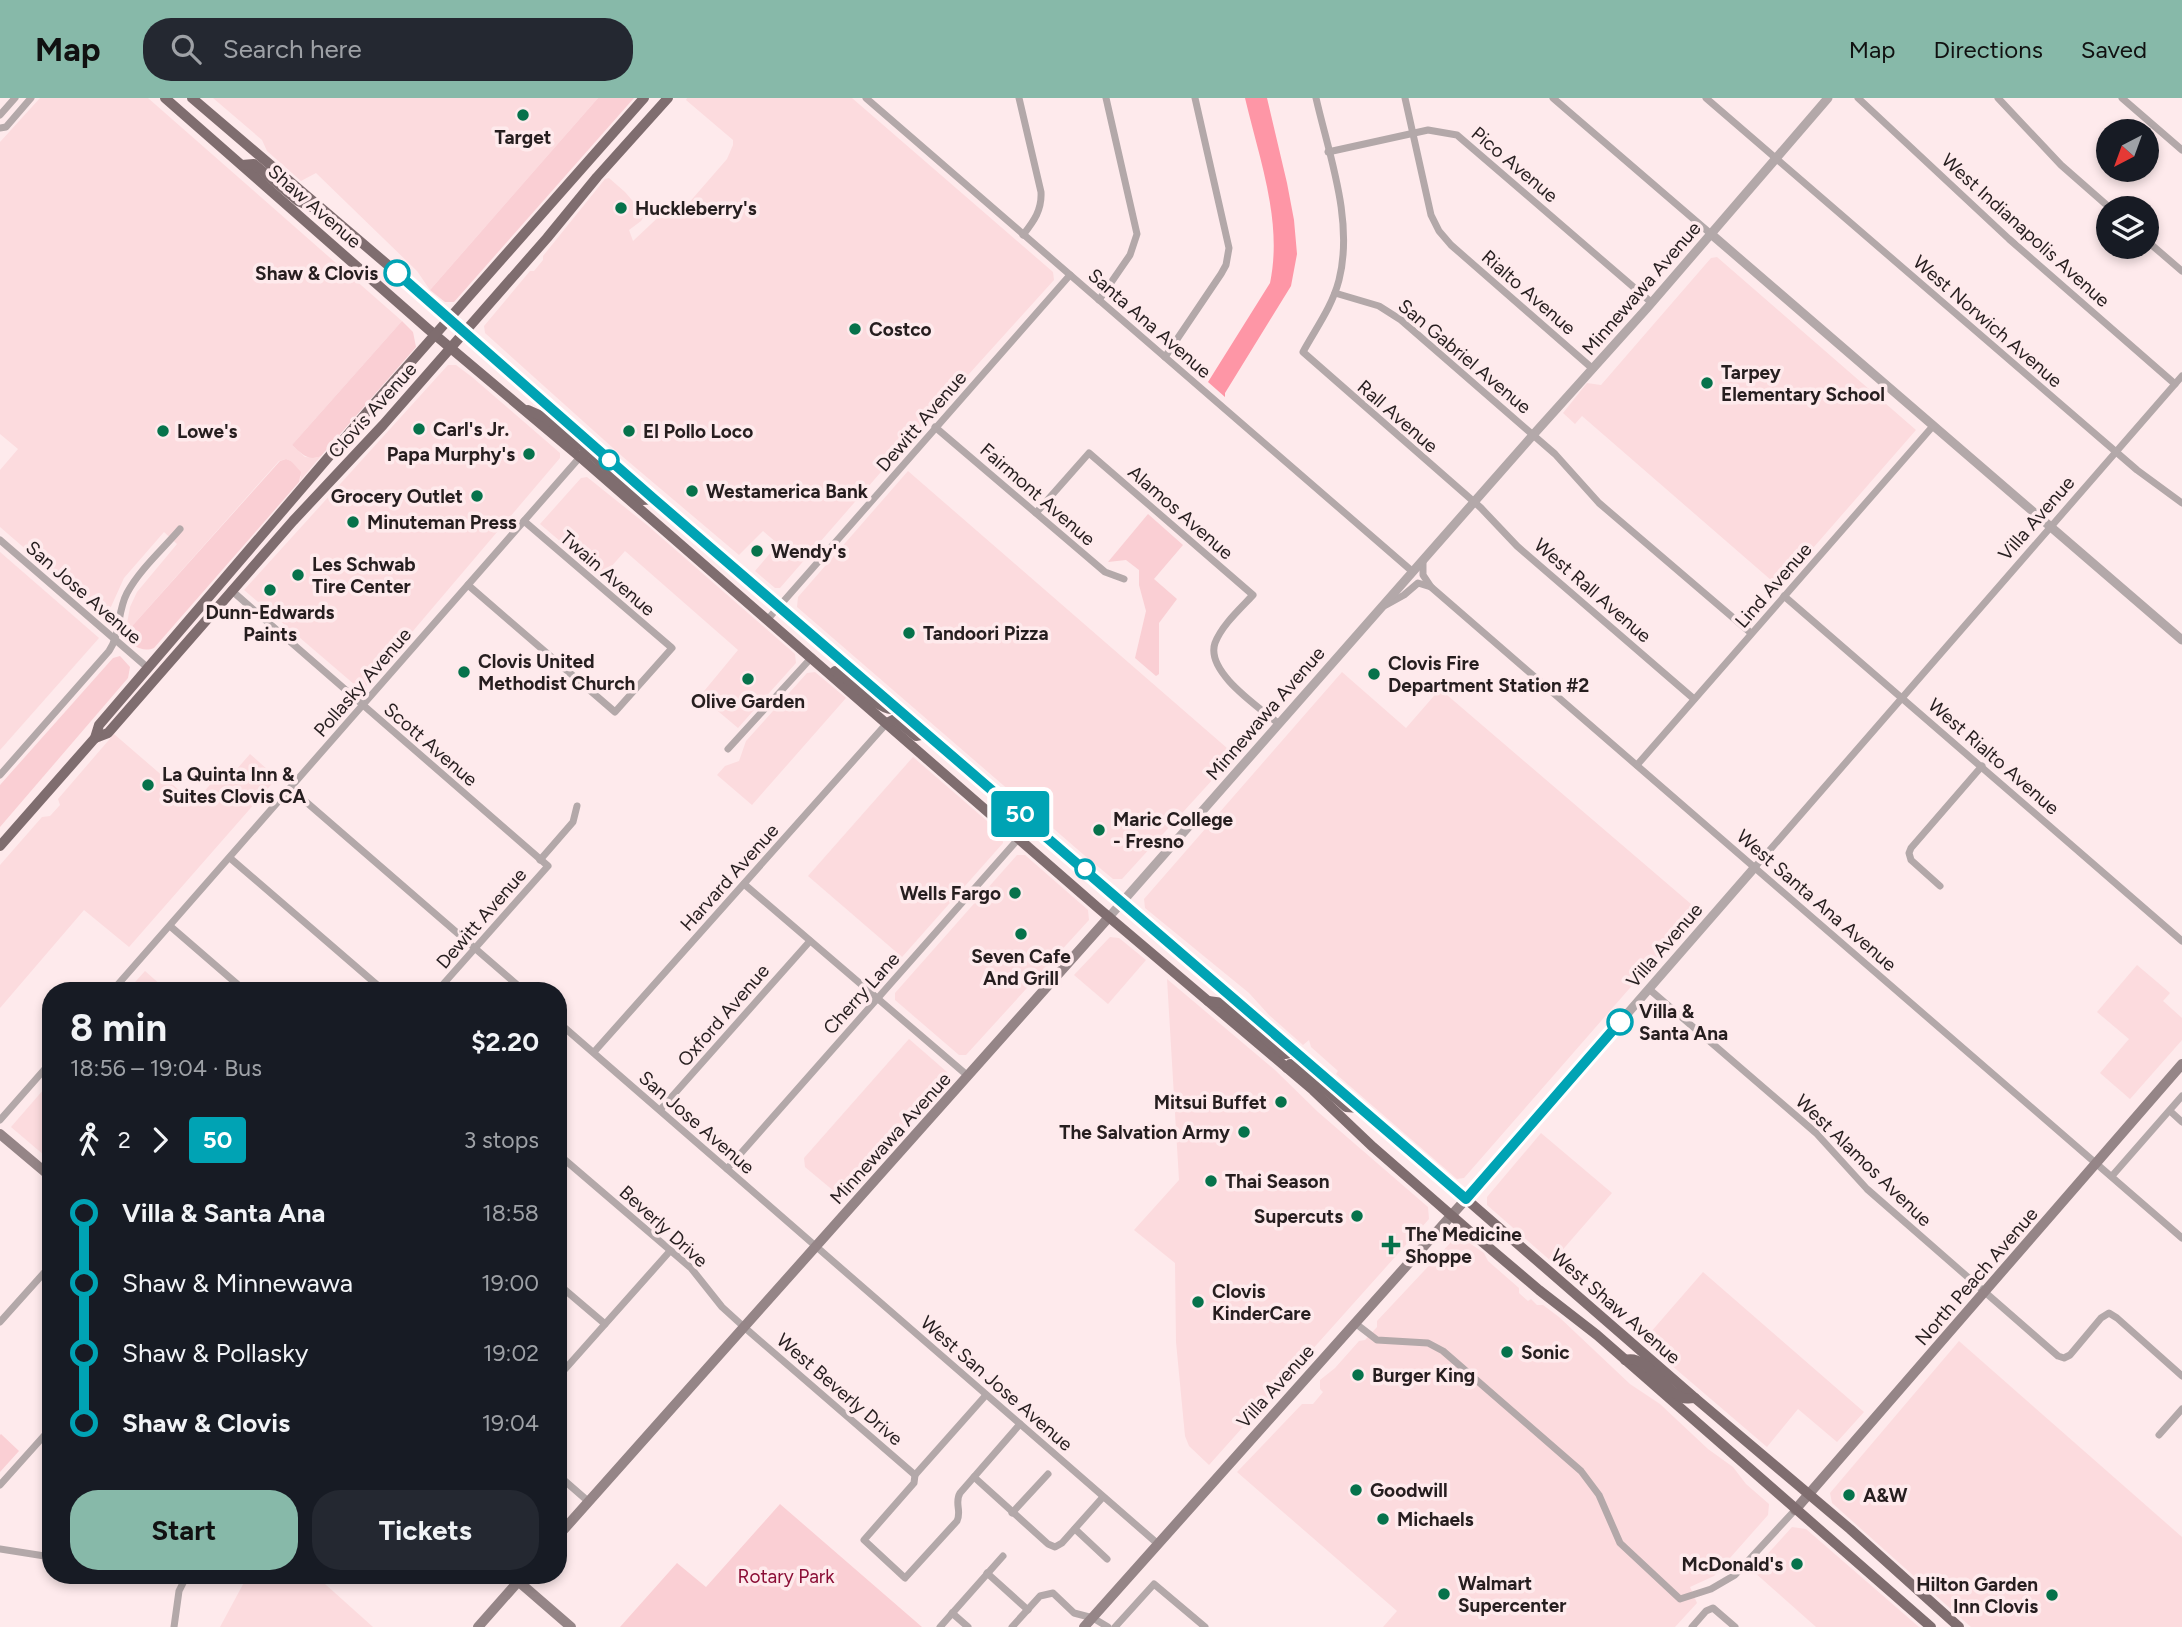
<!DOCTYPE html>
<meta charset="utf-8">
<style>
:root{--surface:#171b24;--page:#242831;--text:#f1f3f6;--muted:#9ea1a6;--accent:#87b9a9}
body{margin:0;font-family:Figtree,sans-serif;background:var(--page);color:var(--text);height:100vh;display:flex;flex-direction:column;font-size:26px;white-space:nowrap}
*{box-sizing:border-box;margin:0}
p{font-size:23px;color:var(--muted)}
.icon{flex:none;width:38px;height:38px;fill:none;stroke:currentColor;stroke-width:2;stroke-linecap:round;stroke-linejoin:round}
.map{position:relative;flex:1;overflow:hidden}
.details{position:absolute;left:42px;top:884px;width:525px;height:602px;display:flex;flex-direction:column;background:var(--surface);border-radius:28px;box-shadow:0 4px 10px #0003}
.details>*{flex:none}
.badge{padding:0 14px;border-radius:5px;font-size:24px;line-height:46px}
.needle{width:46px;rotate:221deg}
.fabs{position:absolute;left:2096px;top:21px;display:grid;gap:14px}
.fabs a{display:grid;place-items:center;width:63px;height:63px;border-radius:50%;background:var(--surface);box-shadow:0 4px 10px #0003;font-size:35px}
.map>.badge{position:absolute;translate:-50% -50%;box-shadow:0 0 0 4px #fff}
.legs{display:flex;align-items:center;gap:10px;height:77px;padding:0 28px;font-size:23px}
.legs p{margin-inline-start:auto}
.headline{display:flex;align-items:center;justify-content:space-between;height:119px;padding:0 28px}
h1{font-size:38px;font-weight:700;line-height:52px}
.cta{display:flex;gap:14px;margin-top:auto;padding:14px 28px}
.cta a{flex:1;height:80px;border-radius:28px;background:var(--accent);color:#111;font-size:28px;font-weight:700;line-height:80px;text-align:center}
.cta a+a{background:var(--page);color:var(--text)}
ul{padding:0 28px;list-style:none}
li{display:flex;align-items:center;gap:24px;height:70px;font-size:26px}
li i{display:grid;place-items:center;width:10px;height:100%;margin:0 9px;background:currentColor}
li i::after{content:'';width:18px;height:18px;margin:-9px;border:5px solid;border-radius:50%;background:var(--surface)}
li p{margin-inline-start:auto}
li:first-child i{background:linear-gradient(#0000 50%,currentColor 0)}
li:last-child i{background:linear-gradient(currentColor 50%,#0000 0)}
header{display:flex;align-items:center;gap:42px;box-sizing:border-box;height:98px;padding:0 35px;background:var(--accent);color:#111}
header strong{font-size:33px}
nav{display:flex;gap:38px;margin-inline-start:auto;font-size:24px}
.search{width:490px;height:63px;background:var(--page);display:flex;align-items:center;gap:18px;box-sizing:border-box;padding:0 24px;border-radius:28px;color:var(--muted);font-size:26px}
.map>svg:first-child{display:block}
.built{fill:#fcdbde}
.green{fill:#facfd4}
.water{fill:#fe96a6}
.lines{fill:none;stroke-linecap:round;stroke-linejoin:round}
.minor{stroke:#b3a8a9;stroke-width:7}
.tertiary{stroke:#b3a8a9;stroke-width:9}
.secondary{stroke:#958587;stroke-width:10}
.primary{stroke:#7f6d6f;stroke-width:10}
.line-1-casing{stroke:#fff;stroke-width:16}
.line-1{stroke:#00a3b4;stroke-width:10}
.poi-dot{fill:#06724b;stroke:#feeaec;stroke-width:2.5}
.stop-1-dot{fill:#fff;stroke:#00a3b4;stroke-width:3.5}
.labels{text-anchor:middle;stroke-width:7;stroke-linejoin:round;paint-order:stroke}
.poi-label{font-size:19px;font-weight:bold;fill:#261e1f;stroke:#feeaec;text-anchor:start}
.street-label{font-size:19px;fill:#261e1f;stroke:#feeaec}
.stop-label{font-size:19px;font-weight:bold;fill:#261e1f;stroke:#feeaec;text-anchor:end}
.park-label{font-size:19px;fill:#8b0e36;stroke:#feeaec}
</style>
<header>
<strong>Map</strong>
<div class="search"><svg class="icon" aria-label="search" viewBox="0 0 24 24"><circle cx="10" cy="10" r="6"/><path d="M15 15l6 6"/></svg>Search here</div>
<nav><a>Map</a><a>Directions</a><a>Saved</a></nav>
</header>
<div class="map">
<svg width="2182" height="1529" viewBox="0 0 2182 1529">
<rect width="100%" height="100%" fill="#feeaec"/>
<!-- built -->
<g class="built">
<path d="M40 0H148L402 223 292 347 305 359 316 360 321 358 299 384 301 379 291 363 286 361 279 363 125 536 130 509 137 494 177 446 164 434 124 480 110 511 104 515 95 511 0 429V372L18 351 0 336V44Z"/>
<path d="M213 0H598L430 192 417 173 316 75 301 83 267 53 262 42Z"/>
<path d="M687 0H852L1053 174 1054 182 894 359 780 490H775L755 473 778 446 763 433 739 457 623 359 485 235 484 228 530 173H534L543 162V158L605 81 609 80 625 94 643 115 644 118 641 123 629 132 633 143 667 111 687 107 727 61 733 47V42L686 2Z"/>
<path d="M1717 159 1916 332 1779 489 1582 318 1575 326 1563 315 1587 285 1601 287 1711 160Z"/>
<path d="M448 267H456L472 279 560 355V360L362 593 244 492Z"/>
<path d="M908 373 1235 657 1122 781H1113L1084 757 797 509 798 499Z"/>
<path d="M587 379 647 427 795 556 796 565 738 630 700 598 738 552 625 453 602 479 540 426 581 380Z"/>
<path d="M0 454 99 540 0 652Z"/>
<path d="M815 574 846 600 752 707 717 677 725 668 739 663 746 643 807 575Z"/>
<path d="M1342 574 1406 630 1440 591 1698 812 1464 1080 1457 1081 1336 976 1338 973 1311 949 1309 942 1303 947 1269 917 1249 895 1145 810 1144 801Z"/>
<path d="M114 636 194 705 215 681 223 687 250 656 277 680 129 849 84 812 0 910V767L42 719 50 718 60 707 58 701Z"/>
<path d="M913 659 1002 736 1003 745 902 859 808 778Z"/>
<path d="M1017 757H1025L1088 812 1089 822 966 957H959L895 902V895Z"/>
<path d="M1110 839 1119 840 1146 862 1108 906 1074 877Z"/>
<path d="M2137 867 2170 895 2163 903 2182 920V942L2130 1001 2100 975 2129 941 2097 914Z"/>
<path d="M145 873 163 889 167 892H128Z"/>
<path d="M1167 881 1275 972 1318 1014 1428 1109 1429 1121 1209 1367 1189 1348 1185 1338 1176 1244 1175 1165 1134 1132 1179 1082Z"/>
<path d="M909 941 947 974 948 978 841 1099 805 1069 804 1060Z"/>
<path d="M51 983V1063L11 1029Z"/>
<path d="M1541 1035 1612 1095 1552 1164 1487 1107V1099Z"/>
<path d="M1453 1142H1465L1484 1155 1488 1163 1519 1190V1195L1528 1203 1531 1201 1537 1207H1543L1559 1219 1630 1286 1660 1306 1708 1351 1733 1369 1746 1386 1769 1406 1768 1417 1714 1478 1690 1489 1697 1505 1675 1529H1383L1397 1513 1237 1374 1302 1306H1313L1323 1294 1320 1291V1282L1335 1270 1359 1243 1365 1242 1377 1229V1223Z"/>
<path d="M1703 1174 1864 1314 1837 1344 1798 1311 1767 1349 1643 1243Z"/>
<path d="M1959 1243 2182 1439V1529H1971L1832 1405 1830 1395Z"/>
<path d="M1792 1429 1806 1431 1919 1529H1816L1754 1474V1471Z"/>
<path d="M248 1477H315L373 1529H220Z"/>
</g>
<!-- green -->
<g class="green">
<path d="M598 0H634L454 204H445L430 192Z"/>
<path d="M402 223 413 234 416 249 321 358C308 364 301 355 292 347Z"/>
<path d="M286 361 291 363 301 374 299 384 154 550C142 555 130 547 125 536L280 363Z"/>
<path d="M1148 416 1183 447 1154 481 1177 501 1159 525V576L1156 578 1135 560 1146 513 1139 487V472L1126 462 1108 464Z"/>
<path d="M120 558 130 569 128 580 0 729V687L113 560Z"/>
<path d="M1 1336 19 1353 0 1374V1337Z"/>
<path d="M780 1406 922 1529H620L677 1465 706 1489Z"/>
</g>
<!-- water -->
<path class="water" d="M1245 0H1267L1287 85 1294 122 1297 156 1291 188 1225 295V299L1208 284 1270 185C1283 123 1259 60 1245 0Z"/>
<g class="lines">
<!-- minor -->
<g class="minor">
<path d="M866 0 1413 474"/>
<path d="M1019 0 1041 94C1042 112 1034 123 1023 137"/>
<path d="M1316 0C1329 57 1354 123 1339 182 1332 209 1316 230 1303 254L1481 410 1517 448 1694 601"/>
<path d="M1405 0 1431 117 1439 133 1451 147 1593 271"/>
<path d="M1553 0 1711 136"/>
<path d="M1706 0 2137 372 2182 405"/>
<path d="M1858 0 2009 141 2175 286"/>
<path d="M1998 0 2061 67 2110 110"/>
<path d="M2122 0 2182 52"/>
<path d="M0 17 15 0"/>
<path d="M0 30 6 29 31 0"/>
<path d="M1328 54 1428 32 1457 37 1652 205"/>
<path d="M2147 143 2182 173"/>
<path d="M1335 195 1379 208 1401 222 1555 356 1599 405 1751 535"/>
<path d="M1099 202 1130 157 1137 136 1106 0"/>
<path d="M1165 259 1221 176 1226 167 1229 150 1195 0"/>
<path d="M935 329 1105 474 1124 481"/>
<path d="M1036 415 1089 355 1253 497C1240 511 1222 527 1215 545 1205 574 1259 609 1279 626"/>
<path d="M0 442 148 570"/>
<path d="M1423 462V477L1431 489 2182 1140"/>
<path d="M468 487 615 614 672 550 524 423"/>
<path d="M231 492 548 768 438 892"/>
<path d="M1784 498 2182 843"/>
<path d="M1386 507 1404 497 1418 485 1431 489"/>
<path d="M768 521 1070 177"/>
<path d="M728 651 812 559"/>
<path d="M1637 667 1933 328"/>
<path d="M0 677 109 553C121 535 117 514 127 495 140 471 163 451 180 431"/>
<path d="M290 690 523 892"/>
<path d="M230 760 383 892"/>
<path d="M540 762 573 724 577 708"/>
<path d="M1755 769 2182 278"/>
<path d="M744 786 968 978"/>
<path d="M1940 788 1911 762 1909 755 1911 750 1982 668"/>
<path d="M170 828 244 892"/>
<path d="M1649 891 1816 1035 1867 1091 2058 1258 2064 1260 2070 1257 2101 1220 2109 1215 2117 1220 2182 1278"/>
<path d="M113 892 580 359"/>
<path d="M558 924 1158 1446"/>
<path d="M594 954 887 625"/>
<path d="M660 1012 810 843"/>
<path d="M2170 1013 2182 1024"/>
<path d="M0 1022 51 964"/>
<path d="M558 1056 691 1170 722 1209 744 1229 915 1377"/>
<path d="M727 1071 1019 740"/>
<path d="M2112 1078 2182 998"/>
<path d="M558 1186 605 1226"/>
<path d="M0 1224 51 1167"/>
<path d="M1355 1225 1377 1242 1428 1245 1443 1253 1581 1373 1599 1397 1620 1445 1680 1501 1711 1491 1735 1477 1795 1412"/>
<path d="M558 1279 670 1153"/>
<path d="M986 1297 915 1377 914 1385 864 1442 905 1480 957 1423C962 1413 954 1405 960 1395L1020 1326"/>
<path d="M2159 1337 2182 1311"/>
<path d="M558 1377 589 1404"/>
<path d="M974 1379 1048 1446 1055 1449 1062 1445 1103 1399"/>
<path d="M0 1387 51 1330"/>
<path d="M1012 1415 1048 1376"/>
<path d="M1075 1431 1107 1461"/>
<path d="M0 1451 51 1459"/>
<path d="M987 1475 1028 1512"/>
<path d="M952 1515 968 1529"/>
<path d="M174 1529 179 1493 187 1477"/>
<path d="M940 1529 1003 1458"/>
<path d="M1012 1529 1040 1498 1053 1495 1074 1515 1093 1520 1108 1529"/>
<path d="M1115 1529 1154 1486 1205 1529"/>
<path d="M1692 1529 1706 1513 1713 1510 1735 1529"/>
</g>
<!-- tertiary -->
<g class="tertiary">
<path d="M1711 136 2182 542"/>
<path d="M1109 819 1533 337 1648 209 1828 0"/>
<path d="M1466 1101 1755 769"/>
</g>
<!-- secondary -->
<g class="secondary">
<path d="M0 1036 51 1079"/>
<path d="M1795 1412 2182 966"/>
<path d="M558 1438 1109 819"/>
<path d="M511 1477 571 1529"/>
<path d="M478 1529 524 1477"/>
<path d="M1084 1529 1466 1101"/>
</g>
<!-- primary -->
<g class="primary">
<path d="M165 0 428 231 580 359 1097 809 1313 992 1373 1049 1467 1131 1539 1192 1597 1237 1931 1529"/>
<path d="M192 0 443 214 654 401 1174 847 1695 1300 1850 1431 1959 1529"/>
<path d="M242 67 254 66 298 103 314 110"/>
<path d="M528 312 546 320 580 347 584 349 590 346"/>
<path d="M580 359 585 355H590L643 402 654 401"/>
<path d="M835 573C850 581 877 611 891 611L894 609"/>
<path d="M887 625 895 621 916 638 926 636"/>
<path d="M95 640 108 635 293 423 383 327 547 140 597 79 668 0"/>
<path d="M0 748 95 640 99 627 380 299 644 0"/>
<path d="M1208 903 1223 905 1281 954 1285 956 1294 954"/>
<path d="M1287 970 1290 966 1297 967 1346 1009 1359 1010"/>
<path d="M1625 1262C1647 1255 1664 1293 1683 1300 1686 1301 1691 1300 1695 1300"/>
</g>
</g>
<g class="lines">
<defs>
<path id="line-1" d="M397 175 654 401 1466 1101 1620 924"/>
</defs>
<!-- line-1 casing -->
<use href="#line-1" class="line-1-casing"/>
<!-- line-1 -->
<use href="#line-1" class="line-1"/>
</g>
<!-- markers -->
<g class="poi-dot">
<circle cx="523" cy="17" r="7"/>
<circle cx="621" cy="110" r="7"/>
<circle cx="855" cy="231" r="7"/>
<circle cx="1707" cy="285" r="7"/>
<circle cx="419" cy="331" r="7"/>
<circle cx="163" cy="333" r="7"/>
<circle cx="629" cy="333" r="7"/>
<circle cx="529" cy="356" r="7"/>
<circle cx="692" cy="393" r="7"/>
<circle cx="477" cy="398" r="7"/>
<circle cx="353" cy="424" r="7"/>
<circle cx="757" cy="453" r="7"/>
<circle cx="298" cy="477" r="7"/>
<circle cx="270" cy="492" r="7"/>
<circle cx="909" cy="535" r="7"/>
<circle cx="464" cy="574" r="7"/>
<circle cx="1374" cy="576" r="7"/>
<circle cx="748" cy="581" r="7"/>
<circle cx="148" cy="687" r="7"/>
<circle cx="1099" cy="732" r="7"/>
<circle cx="1015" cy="795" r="7"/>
<circle cx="1021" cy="836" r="7"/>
<circle cx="1281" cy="1004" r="7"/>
<circle cx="1244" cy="1034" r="7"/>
<circle cx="1211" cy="1083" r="7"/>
<circle cx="1357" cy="1118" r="7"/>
<path d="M1387.5 1136.5h7v7h7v7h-7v7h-7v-7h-7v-7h7z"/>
<circle cx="1198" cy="1204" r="7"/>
<circle cx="1507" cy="1254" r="7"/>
<circle cx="1358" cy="1277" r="7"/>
<circle cx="1356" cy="1392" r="7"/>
<circle cx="1849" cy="1397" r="7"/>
<circle cx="1383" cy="1421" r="7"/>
<circle cx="1797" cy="1466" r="7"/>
<circle cx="1444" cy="1496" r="7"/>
<circle cx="2052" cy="1497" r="7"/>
</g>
<g class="stop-1-dot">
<circle cx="397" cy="175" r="12"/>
<circle cx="609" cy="362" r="9"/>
<circle cx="1085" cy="771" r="9"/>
<circle cx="1620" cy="924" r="12"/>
</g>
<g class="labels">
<!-- poi labels -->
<g class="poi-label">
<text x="523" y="46" text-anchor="middle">Target</text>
<text x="635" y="117">Huckleberry's</text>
<text x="869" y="238">Costco</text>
<text x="1721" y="281">Tarpey<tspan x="1721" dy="22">Elementary School</tspan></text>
<text x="433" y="338">Carl's Jr.</text>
<text x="177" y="340">Lowe's</text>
<text x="643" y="340">El Pollo Loco</text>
<text x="515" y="363" text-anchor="end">Papa Murphy's</text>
<text x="706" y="400">Westamerica Bank</text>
<text x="463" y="405" text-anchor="end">Grocery Outlet</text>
<text x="367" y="431">Minuteman Press</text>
<text x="771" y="460">Wendy's</text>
<text x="312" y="473">Les Schwab<tspan x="312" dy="22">Tire Center</tspan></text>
<text x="270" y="521" text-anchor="middle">Dunn-Edwards<tspan x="270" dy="22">Paints</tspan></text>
<text x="923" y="542">Tandoori Pizza</text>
<text x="478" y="570">Clovis United<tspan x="478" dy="22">Methodist Church</tspan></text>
<text x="1388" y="572">Clovis Fire<tspan x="1388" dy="22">Department Station #2</tspan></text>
<text x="748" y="610" text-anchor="middle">Olive Garden</text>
<text x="162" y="683">La Quinta Inn &amp;<tspan x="162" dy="22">Suites Clovis CA</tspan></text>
<text x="1113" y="728">Maric College<tspan x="1113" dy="22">- Fresno</tspan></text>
<text x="1001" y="802" text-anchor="end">Wells Fargo</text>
<text x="1021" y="865" text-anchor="middle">Seven Cafe<tspan x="1021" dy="22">And Grill</tspan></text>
<text x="1267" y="1011" text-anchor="end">Mitsui Buffet</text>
<text x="1230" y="1041" text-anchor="end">The Salvation Army</text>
<text x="1225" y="1090">Thai Season</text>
<text x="1343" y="1125" text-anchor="end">Supercuts</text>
<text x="1405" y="1143">The Medicine<tspan x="1405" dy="22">Shoppe</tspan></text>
<text x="1212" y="1200">Clovis<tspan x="1212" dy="22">KinderCare</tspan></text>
<text x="1521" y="1261">Sonic</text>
<text x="1372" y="1284">Burger King</text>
<text x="1370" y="1399">Goodwill</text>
<text x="1863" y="1404">A&amp;W</text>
<text x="1397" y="1428">Michaels</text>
<text x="1783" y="1473" text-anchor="end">McDonald's</text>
<text x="1458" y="1492">Walmart<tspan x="1458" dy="22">Supercenter</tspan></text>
<text x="2038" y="1493" text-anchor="end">Hilton Garden<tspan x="2038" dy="22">Inn Clovis</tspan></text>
</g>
<!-- street labels -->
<g class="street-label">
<text transform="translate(1515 66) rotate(40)" y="7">Pico Avenue</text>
<text transform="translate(315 108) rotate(41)" y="7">Shaw Avenue</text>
<text transform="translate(2026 132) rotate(42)" y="7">West Indianapolis Avenue</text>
<text transform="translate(1641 190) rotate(-49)" y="7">Minnewawa Avenue</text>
<text transform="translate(1529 194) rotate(41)" y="7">Rialto Avenue</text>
<text transform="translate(1988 223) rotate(41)" y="7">West Norwich Avenue</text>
<text transform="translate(1150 225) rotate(41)" y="7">Santa Ana Avenue</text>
<text transform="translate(1465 258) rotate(40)" y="7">San Gabriel Avenue</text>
<text transform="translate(372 312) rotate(-48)" y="7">Clovis Avenue</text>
<text transform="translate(1398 318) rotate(41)" y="7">Rall Avenue</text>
<text transform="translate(921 323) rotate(-49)" y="7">Dewitt Avenue</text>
<text transform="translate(1038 396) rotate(41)" y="7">Fairmont Avenue</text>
<text transform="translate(1181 414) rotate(41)" y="7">Alamos Avenue</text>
<text transform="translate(2036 420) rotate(-49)" y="7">Villa Avenue</text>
<text transform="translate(608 475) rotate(41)" y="7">Twain Avenue</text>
<text transform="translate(1773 487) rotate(-49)" y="7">Lind Avenue</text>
<text transform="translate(1593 492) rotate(41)" y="7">West Rall Avenue</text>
<text transform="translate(84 494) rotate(41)" y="7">San Jose Avenue</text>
<text transform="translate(362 584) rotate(-49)" y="7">Pollasky Avenue</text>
<text transform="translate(1265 615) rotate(-49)" y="7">Minnewawa Avenue</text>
<text transform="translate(431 646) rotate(41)" y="7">Scott Avenue</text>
<text transform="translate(1994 658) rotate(41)" y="7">West Rialto Avenue</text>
<text transform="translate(729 779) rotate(-48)" y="7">Harvard Avenue</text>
<text transform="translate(1817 802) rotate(41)" y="7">West Santa Ana Avenue</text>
<text transform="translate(481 820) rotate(-49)" y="7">Dewitt Avenue</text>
<text transform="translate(1664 847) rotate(-49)" y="7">Villa Avenue</text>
<text transform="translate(861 895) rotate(-48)" y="7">Cherry Lane</text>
<text transform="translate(723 917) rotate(-49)" y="7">Oxford Avenue</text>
<text transform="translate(697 1024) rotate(41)" y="7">San Jose Avenue</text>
<text transform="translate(890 1040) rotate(-48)" y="7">Minnewawa Avenue</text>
<text transform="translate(1864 1062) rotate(44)" y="7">West Alamos Avenue</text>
<text transform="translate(664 1128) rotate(42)" y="7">Beverly Drive</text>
<text transform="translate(1976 1178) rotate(-49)" y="7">North Peach Avenue</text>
<text transform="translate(1616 1208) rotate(41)" y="7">West Shaw Avenue</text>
<text transform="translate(997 1285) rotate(41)" y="7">West San Jose Avenue</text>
<text transform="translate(1275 1288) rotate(-48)" y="7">Villa Avenue</text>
<text transform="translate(840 1291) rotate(41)" y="7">West Beverly Drive</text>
</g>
<!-- stop labels -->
<g class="stop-label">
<text x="378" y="182">Shaw &amp; Clovis</text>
<text x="1639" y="920" text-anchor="start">Villa &amp;<tspan x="1639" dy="22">Santa Ana</tspan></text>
</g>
<!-- park labels -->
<g class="park-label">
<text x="786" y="1485">Rotary Park</text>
</g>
</g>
</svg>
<div class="fabs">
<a><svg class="needle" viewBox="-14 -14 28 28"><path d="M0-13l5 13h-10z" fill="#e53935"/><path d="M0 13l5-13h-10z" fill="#9ea1a6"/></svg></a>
<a><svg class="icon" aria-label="layers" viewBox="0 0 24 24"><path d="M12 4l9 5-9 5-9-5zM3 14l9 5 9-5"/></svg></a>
</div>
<b class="badge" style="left:1020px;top:716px;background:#00a3b4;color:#fff">50</b>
<section class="details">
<div class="headline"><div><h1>8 min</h1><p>18:56 – 19:04 · Bus</p></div><b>$2.20</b></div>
<div class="legs"><svg class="icon" aria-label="walk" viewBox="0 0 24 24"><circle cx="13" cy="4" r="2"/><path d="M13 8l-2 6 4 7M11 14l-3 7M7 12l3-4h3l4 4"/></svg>2<svg class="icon" aria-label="forward" viewBox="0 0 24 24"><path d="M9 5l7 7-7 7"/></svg><b class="badge" style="background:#00a3b4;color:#fff">50</b><p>3 stops</p></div>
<ul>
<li><i style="color:#00a3b4"></i><b>Villa &amp; Santa Ana</b><p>18:58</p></li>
<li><i style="color:#00a3b4"></i><span>Shaw &amp; Minnewawa</span><p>19:00</p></li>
<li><i style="color:#00a3b4"></i><span>Shaw &amp; Pollasky</span><p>19:02</p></li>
<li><i style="color:#00a3b4"></i><b>Shaw &amp; Clovis</b><p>19:04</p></li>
</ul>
<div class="cta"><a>Start</a><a>Tickets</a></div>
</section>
</div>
